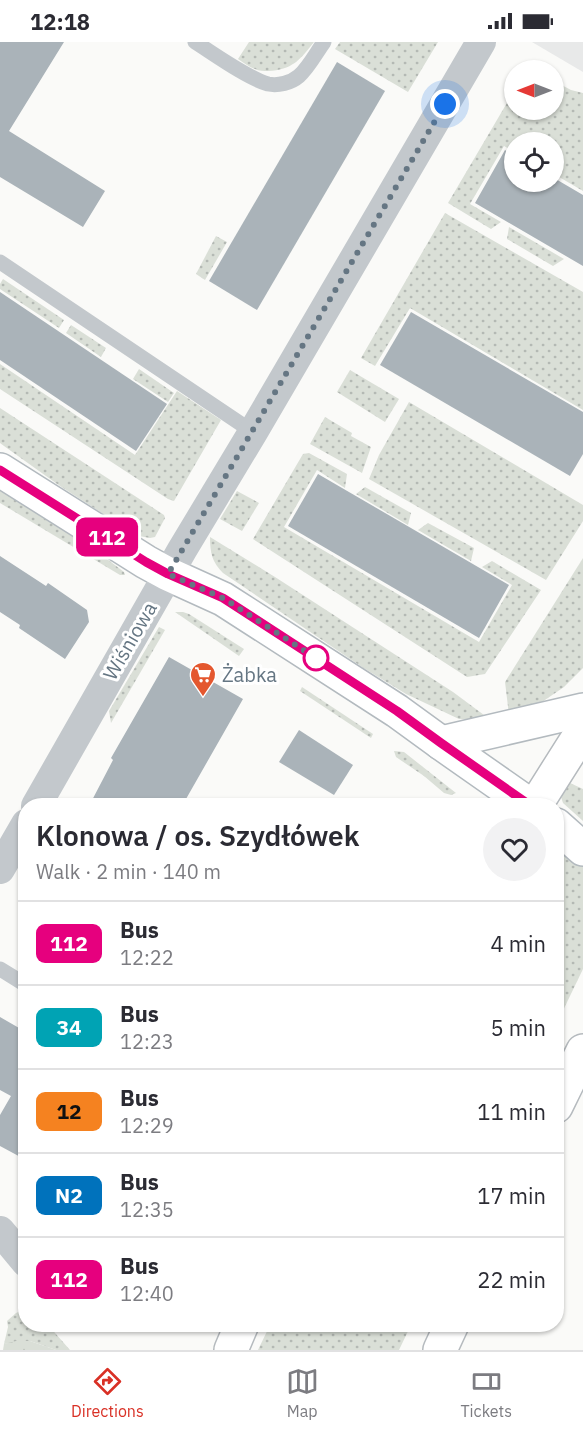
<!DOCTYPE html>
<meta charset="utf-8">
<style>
:root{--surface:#fff;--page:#f2f2f3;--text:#2b2b33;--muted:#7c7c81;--line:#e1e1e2;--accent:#d93025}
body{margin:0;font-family:"IBM Plex Sans",sans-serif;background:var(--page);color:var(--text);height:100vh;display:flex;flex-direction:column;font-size:22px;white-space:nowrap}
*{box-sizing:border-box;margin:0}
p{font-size:20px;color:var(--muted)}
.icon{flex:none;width:33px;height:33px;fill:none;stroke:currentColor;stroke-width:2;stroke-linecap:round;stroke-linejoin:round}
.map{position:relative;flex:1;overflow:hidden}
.sheet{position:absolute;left:18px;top:756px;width:546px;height:534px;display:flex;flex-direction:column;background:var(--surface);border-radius:24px;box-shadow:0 2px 4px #0004}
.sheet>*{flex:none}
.badge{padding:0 12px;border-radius:9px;font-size:21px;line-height:39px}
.needle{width:39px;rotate:270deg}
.tools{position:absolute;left:504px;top:18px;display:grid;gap:12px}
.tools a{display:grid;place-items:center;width:60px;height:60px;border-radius:50%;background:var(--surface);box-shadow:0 2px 4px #0004;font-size:30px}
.you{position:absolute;width:30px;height:30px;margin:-15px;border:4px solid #fff;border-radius:50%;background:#1a73e8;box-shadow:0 0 0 9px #1a73e833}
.map>.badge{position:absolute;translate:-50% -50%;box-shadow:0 0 0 3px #fff}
.round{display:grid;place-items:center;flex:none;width:63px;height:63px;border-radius:32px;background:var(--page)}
.summary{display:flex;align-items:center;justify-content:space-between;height:102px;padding:0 18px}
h1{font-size:28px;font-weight:600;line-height:45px}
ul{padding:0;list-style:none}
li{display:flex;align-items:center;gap:18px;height:84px;padding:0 18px;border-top:2px solid var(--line)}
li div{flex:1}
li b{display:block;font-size:22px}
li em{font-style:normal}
li .badge{min-width:66px;font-weight:700;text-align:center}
.status{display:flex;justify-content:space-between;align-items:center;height:42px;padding:0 30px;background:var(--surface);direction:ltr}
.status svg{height:16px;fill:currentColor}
.tabs{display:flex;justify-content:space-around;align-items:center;height:84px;border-top:2px solid var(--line);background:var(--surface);font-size:16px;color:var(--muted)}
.tabs a{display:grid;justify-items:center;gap:3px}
.tabs .current{color:var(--accent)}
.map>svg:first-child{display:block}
.built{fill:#e8e9e9}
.grass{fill:url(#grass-dots)}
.forest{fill:url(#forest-firs)}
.building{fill:#aab3b9}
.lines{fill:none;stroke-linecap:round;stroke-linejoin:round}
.secondary-casing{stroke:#b3babf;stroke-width:36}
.primary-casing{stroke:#b5babe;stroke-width:36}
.lane{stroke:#c3c8cc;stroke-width:15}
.street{stroke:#c3c8cc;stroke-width:30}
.secondary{stroke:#fff;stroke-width:33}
.primary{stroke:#fff;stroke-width:33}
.line-casing{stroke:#fff;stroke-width:14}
.line{stroke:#e6007e;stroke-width:9}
.walk{stroke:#657683;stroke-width:6;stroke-dasharray:0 10.8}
.stop-dot{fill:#fff;stroke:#e6007e;stroke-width:3}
.labels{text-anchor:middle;stroke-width:6;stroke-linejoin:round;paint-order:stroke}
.street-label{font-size:20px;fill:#657683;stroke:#fff}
.poi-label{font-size:20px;fill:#657683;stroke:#fff;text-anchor:start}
</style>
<div class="status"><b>12:18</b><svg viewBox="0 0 49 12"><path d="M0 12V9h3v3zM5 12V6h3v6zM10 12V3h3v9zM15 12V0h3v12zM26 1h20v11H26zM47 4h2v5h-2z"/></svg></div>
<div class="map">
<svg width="583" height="1308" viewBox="0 0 583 1308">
<defs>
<pattern id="grass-dots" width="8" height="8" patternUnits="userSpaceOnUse" patternTransform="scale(1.5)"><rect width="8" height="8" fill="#dadfd7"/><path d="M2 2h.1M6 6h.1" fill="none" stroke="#b4b9b4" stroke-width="1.8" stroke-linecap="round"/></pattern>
<pattern id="forest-firs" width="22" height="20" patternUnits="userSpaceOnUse" patternTransform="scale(1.5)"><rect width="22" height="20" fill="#dadfd7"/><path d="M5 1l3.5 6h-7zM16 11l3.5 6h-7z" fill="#b4b9b4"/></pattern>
</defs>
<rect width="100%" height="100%" fill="#fafaf8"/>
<!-- built -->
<path class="built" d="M532 0H583V30Z"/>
<!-- grass -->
<g class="grass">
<path d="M249 0H314C300 18 292 28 268 29 264 29 259 29 255 27 249 25 244 21 238 17Z"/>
<path d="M340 0H438L408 50 335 7Z"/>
<path d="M554 39 571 48 583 51V149L554 132V100H514V110L504 104 470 162 501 180 491 187 448 161 514 49V68H554Z"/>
<path d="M445 171 583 250V368L410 266 375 324 361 316Z"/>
<path d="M509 185 564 217 553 224 507 197Z"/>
<path d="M216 194 227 200 205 238 196 232Z"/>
<path d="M3 237 64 278 59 286 0 247V242Z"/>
<path d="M71 283 106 306 101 315 66 291Z"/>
<path d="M0 322 135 413 177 349 221 378 174 459 168 457 0 347Z"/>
<path d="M139 327 174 351 168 360 133 337Z"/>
<path d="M350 328 399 357 385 380 337 350Z"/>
<path d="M409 360 583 463V479L546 538 369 437 379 413Z"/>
<path d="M0 366 164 473 165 476 155 495 150 496 139 494 122 484 60 444 4 404 0 401Z"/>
<path d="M325 375 352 391 351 394 371 405 362 431 310 402Z"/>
<path d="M309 411 347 432 345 446 317 428 284 485 479 600 512 543 482 525 492 519 541 548 485 632 467 635 253 497 303 412Z"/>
<path d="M365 445 411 471 408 483 356 452Z"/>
<path d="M0 447 107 517 124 530 125 533H120L0 461Z"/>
<path d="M237 449 259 461 242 489 220 477Z"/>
<path d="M428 481 474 506 471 519 418 488Z"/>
<path d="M210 495 275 535 453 650 488 676 478 678 459 677 406 652 362 625 223 531C212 520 210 511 210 495Z"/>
<path d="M583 516V626L564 645 542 660 509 673 505 640Z"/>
<path d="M175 570H183L189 572 244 607 239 614Z"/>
<path d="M159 585 165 588 111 681 109 669Z"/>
<path d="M302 645 373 692 371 696 300 649Z"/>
<path d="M394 709 404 710 456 751 451 753 444 751 424 734 396 715Z"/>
<path d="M570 741 583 747V779L563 761 561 755Z"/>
<path d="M557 790 583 819V927L557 981Z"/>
<path d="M25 1267 26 1282 48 1283 70 1308H56L30 1299 4 1302 8 1285 7 1279 16 1271Z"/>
<path d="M270 1283V1282L411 1283 399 1308H258Z"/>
</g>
<!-- forest -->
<path class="forest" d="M16 1299H30L56 1308H3L4 1302Z"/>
<!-- building -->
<g class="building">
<path d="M0 0H64L9 89 105 149 83 185 0 135Z"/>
<path d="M337 20 385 49 257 268 209 239Z"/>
<path d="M505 108 514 114V140H554V136L583 153V224L475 161Z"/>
<path d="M0 250 167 362 136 409 0 318Z"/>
<path d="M411 270 583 370V412L570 434 380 323Z"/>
<path d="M318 432 509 543 479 596 288 484Z"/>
<path d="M0 514 46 544 48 541 87 568 89 580 65 617 19 586 20 583 0 570Z"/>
<path d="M169 615 243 657 182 764H89L113 718 111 716Z"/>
<path d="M299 688 353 723 334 753 279 720Z"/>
<path d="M0 975 26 990V1118L0 1104V1073L11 1054 0 1048Z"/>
</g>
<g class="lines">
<defs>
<g id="secondary">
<path d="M0 428 146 520 168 532 223 557 397 669 441 701 531 764"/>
<path d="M441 701 583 668"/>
<path d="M556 783 583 807"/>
</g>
<g id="primary">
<path d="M535 764 583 688"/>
<path d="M556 1064 583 1009"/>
<path d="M231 1308 242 1282"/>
<path d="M440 1308 452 1282"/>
</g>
</defs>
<!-- secondary casing -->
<use href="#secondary" class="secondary-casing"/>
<!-- primary casing -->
<use href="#primary" class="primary-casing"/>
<!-- lane -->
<g class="lane">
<path d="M195 0C214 12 247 36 268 42 278 44 291 41 299 34 309 25 316 11 324 0"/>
<path d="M0 220 253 390"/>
<path d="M0 927 26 943"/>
</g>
<!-- street -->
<g class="street">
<path d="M36 764 182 508 253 390 481 0"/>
<path d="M0 827 26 782"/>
<path d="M0 1189 26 1220"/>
</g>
<!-- secondary -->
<use href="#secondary" class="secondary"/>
<!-- primary -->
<use href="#primary" class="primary"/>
</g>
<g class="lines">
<defs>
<path id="line" d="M0 428 146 520 168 532 223 556 397 669 441 701 531 764"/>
</defs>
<!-- line casing -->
<use href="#line" class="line-casing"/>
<!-- line -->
<use href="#line" class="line"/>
<!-- walk -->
<path class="walk" d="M316 616 319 618 223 556 168 532 445 62"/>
</g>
<!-- icons -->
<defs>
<symbol id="supermarket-pin" viewBox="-11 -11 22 30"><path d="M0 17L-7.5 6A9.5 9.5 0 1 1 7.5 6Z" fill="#e4572e" stroke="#fff"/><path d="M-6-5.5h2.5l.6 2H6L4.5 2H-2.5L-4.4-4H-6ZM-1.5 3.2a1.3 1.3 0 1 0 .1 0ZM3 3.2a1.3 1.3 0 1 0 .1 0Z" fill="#fff"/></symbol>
</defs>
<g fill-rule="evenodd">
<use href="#supermarket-pin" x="188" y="618" width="30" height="40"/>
</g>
<!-- markers -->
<circle class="stop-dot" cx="316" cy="616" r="12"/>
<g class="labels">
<!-- street labels -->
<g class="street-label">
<text transform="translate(130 599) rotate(-60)" y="7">Wiśniowa</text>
</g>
<!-- poi labels -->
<g class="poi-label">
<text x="222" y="640">Żabka</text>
</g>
</g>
</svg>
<div class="tools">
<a><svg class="needle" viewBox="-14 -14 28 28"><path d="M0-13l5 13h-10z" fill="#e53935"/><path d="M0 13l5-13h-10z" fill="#7c7c81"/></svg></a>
<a><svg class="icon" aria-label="locate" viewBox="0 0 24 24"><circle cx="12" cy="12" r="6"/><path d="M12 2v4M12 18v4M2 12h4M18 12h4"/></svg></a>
</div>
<div class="you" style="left:445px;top:62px"></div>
<b class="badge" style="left:107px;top:495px;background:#e6007e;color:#fff">112</b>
<section class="sheet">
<div class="summary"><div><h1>Klonowa / os. Szydłówek</h1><p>Walk · 2 min · 140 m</p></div><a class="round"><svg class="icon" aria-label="heart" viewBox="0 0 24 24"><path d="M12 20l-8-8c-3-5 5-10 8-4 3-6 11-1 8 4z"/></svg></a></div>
<ul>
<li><span class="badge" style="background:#e6007e;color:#fff">112</span><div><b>Bus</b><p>12:22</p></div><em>4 min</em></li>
<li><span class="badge" style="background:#00a3b4;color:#fff">34</span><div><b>Bus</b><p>12:23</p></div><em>5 min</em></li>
<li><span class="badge" style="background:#f58220;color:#111">12</span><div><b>Bus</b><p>12:29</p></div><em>11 min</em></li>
<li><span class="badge" style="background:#0072bc;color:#fff">N2</span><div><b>Bus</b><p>12:35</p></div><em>17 min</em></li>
<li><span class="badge" style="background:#e6007e;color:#fff">112</span><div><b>Bus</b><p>12:40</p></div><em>22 min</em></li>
</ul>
</section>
</div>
<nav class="tabs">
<a class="current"><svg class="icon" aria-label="directions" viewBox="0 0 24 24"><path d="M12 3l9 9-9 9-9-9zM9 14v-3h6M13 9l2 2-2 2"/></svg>Directions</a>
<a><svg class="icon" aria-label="map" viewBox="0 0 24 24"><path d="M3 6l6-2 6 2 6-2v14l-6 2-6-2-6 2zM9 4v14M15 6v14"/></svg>Map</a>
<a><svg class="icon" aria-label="tickets" viewBox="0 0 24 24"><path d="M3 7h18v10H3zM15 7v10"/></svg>Tickets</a>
</nav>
